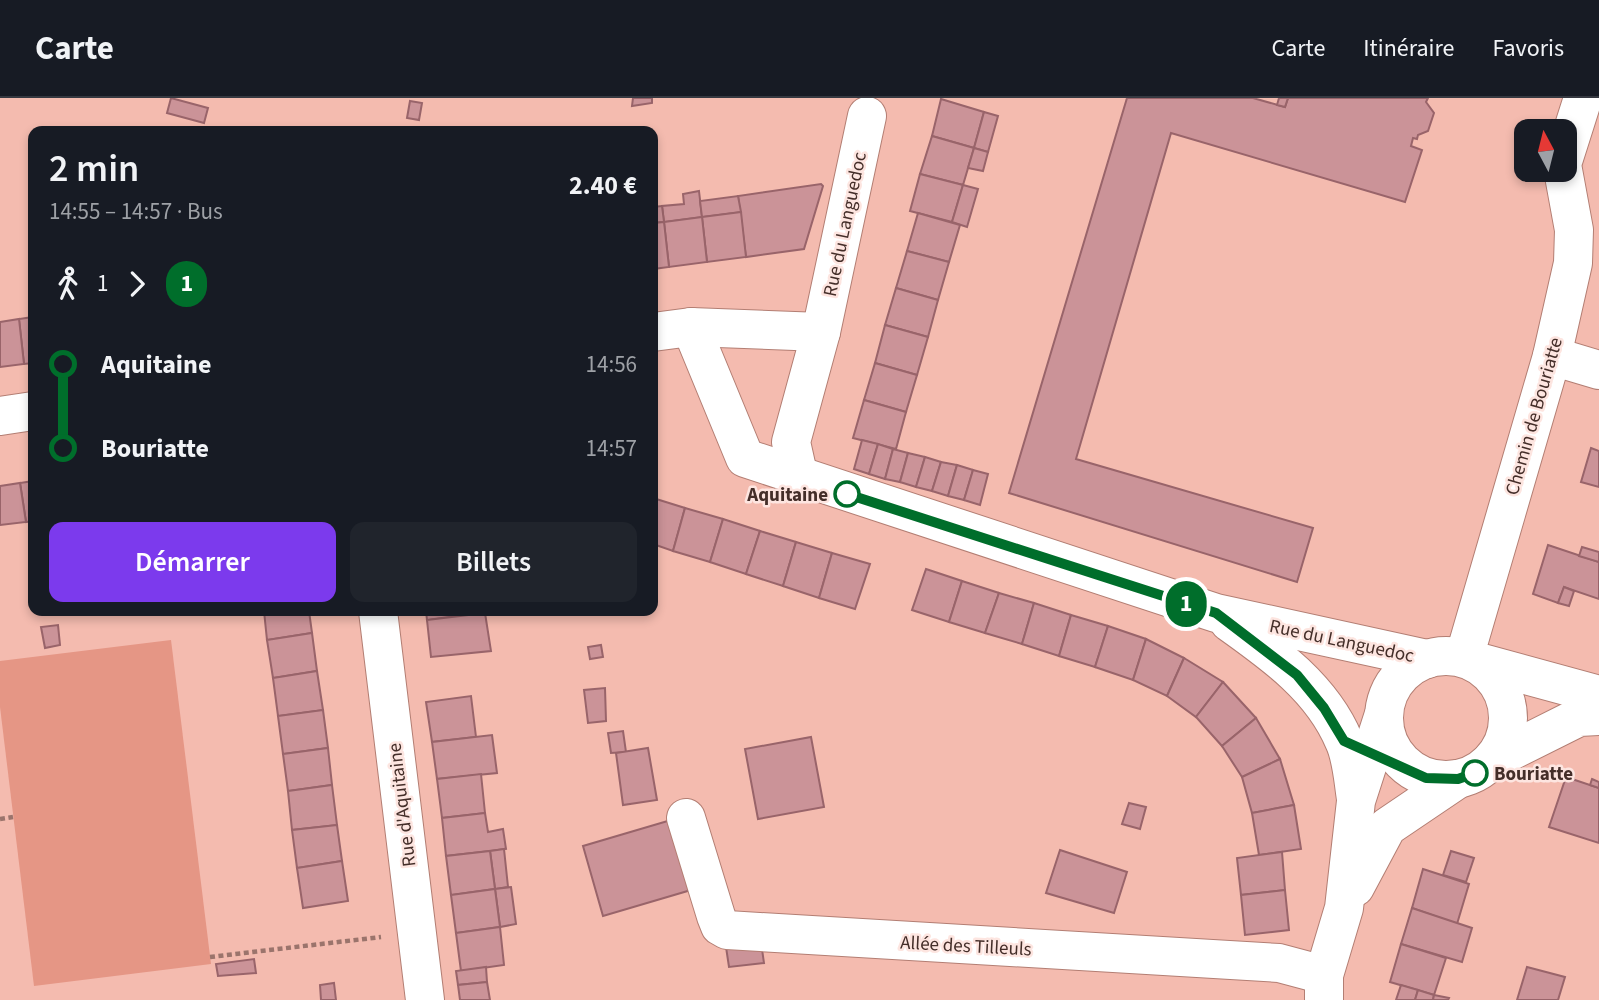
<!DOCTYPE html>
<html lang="fr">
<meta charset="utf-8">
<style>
:root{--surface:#171b24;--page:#20242c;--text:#f1f3f6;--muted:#9ea1a6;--line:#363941;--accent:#7c3aed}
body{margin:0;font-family:"Source Sans 3",sans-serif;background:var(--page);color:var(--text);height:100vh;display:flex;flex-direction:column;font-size:26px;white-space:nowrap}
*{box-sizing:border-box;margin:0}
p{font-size:23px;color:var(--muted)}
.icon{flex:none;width:38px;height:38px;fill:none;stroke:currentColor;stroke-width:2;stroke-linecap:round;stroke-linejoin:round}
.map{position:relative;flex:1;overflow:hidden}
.side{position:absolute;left:28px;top:28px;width:630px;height:490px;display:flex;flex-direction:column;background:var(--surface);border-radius:14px;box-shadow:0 4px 10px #0003}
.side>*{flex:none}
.badge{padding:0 14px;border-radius:23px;font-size:24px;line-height:46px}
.needle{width:46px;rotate:353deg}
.tools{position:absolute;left:1514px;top:21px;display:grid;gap:14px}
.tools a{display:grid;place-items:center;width:63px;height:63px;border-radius:14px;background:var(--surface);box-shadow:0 4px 10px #0003;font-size:35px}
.map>.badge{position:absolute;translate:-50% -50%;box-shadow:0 0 0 4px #fff}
.legs{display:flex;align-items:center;gap:10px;height:77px;padding:0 21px;font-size:23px}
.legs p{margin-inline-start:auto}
.overview{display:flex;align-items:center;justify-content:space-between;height:119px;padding:0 21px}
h1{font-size:38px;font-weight:600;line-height:52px}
.cta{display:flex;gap:14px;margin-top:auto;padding:14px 21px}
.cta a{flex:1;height:80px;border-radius:14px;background:var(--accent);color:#fff;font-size:28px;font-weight:600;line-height:80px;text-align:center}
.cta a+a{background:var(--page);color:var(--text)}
ul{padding:0 21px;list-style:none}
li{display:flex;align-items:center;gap:24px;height:84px;font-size:26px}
li i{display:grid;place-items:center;width:10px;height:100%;margin:0 9px;background:currentColor}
li i::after{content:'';width:18px;height:18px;margin:-9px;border:5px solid;border-radius:50%;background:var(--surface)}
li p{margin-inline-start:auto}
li:first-child i{background:linear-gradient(#0000 50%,currentColor 0)}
li:last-child i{background:linear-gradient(currentColor 50%,#0000 0)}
header{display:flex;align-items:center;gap:42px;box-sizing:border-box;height:98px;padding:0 35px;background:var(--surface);border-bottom:2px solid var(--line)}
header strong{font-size:33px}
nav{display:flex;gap:38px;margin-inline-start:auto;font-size:24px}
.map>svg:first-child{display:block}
.green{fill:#e59685}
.building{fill:#cb9398;stroke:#99646a;stroke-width:2}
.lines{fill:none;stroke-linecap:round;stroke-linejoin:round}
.street-casing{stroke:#b37e73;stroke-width:40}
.path{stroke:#9b746c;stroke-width:4.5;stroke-dasharray:5 3.5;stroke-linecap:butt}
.street{stroke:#fff;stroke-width:38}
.line-1-casing{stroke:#fff;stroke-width:16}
.line-1{stroke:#006e2b;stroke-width:10}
.stop-1-dot{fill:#fff;stroke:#006e2b;stroke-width:3.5}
.labels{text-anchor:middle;stroke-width:5;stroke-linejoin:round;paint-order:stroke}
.street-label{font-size:19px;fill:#442e29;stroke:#fde5e0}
.stop-label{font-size:19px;font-weight:bold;fill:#442e29;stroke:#fde5e0;text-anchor:end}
</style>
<header>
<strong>Carte</strong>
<nav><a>Carte</a><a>Itinéraire</a><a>Favoris</a></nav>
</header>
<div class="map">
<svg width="1599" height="902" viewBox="0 0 1599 902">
<rect width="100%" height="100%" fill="#f4bbaf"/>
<!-- green -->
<path class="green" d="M171 542 211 866 34 888 0 609V563Z"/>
<!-- building -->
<g class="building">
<path d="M171 0 208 10 204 25 167 15Z"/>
<path d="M633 0H652V5L632 8Z"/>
<path d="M1127 0H1253L1285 9 1288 0H1428L1426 4 1434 15 1428 33 1418 37 1417 41 1413 40 1411 48 1422 52 1405 104 1171 35 1076 361 1313 430 1297 484 1009 395Z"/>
<path d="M1279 0H1288L1285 9 1277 7Z"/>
<path d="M941 1 984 14 974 50 932 38Z"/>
<path d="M410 3 422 5 419 22 407 20Z"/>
<path d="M984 14 998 18 988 54 974 50Z"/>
<path d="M932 38 974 50 963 87 920 76Z"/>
<path d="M974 50 988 54 983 73 968 70Z"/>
<path d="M920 76 963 87 952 124 910 113Z"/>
<path d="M821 86 823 88 804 151 746 159 738 98Z"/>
<path d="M963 87 978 91 967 129 952 124Z"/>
<path d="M699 93 702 119 664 124 662 108 684 106 683 96Z"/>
<path d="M738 98 741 114 702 119 700 103Z"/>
<path d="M662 108 664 124 653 125V109Z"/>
<path d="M741 114 746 159 707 164 702 119Z"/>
<path d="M918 115 960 127 949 164 907 153Z"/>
<path d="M702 119 707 164 669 169 664 124Z"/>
<path d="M664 124 669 169 653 171V125Z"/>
<path d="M907 153 949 164 938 202 896 190Z"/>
<path d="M896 190 938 202 928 239 885 227Z"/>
<path d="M33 219V265L24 266 19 221Z"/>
<path d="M19 221 24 266 0 269V224Z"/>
<path d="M885 227 928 239 917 277 875 265Z"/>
<path d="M875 265 917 277 906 314 864 302Z"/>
<path d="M864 302 906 314 896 351 853 340Z"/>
<path d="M862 342 878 346 869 376 854 371Z"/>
<path d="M878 346 893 351 885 381 869 376Z"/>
<path d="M1591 350 1599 353V389L1581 384Z"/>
<path d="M893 351 908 355 900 384 885 381Z"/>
<path d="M908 355 925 359 916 389 900 384Z"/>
<path d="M925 359 941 364 932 393 916 389Z"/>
<path d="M941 364 957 367 948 398 932 393Z"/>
<path d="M957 367 973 372 964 402 948 398Z"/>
<path d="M973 372 988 376 980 407 964 402Z"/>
<path d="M33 383V423L26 424 20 385Z"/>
<path d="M20 385 26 424 0 427V388Z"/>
<path d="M653 400 685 410 673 453 653 446Z"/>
<path d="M685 410 723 421 710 464 673 453Z"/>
<path d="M723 421 760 433 746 476 710 464Z"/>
<path d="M760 433 796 444 783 488 746 476Z"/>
<path d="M796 444 832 455 819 500 783 488Z"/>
<path d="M1548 447 1599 464V501L1564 489 1558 505 1533 496Z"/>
<path d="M1582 449 1599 454V464L1579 458Z"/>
<path d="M832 455 870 466 855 511 819 500Z"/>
<path d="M926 471 962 483 949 524 912 512Z"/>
<path d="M962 483 999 495 985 535 949 524Z"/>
<path d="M1564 489 1574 493 1569 508 1558 505Z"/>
<path d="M999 495 1034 505 1022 546 985 535Z"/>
<path d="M1034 505 1071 517 1059 558 1022 546Z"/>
<path d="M264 513H309L312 535 267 542Z"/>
<path d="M426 513H471V516L427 522Z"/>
<path d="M485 515 491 553 431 559 427 522Z"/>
<path d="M1071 517 1108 528 1095 569 1059 558Z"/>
<path d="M58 527 60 547 45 550 41 529Z"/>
<path d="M1108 528 1146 541 1133 582 1095 569Z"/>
<path d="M312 535 317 573 273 580 267 542Z"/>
<path d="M1146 541 1184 560 1167 598 1133 582Z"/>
<path d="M601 547 603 559 590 561 588 549Z"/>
<path d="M1184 560 1223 584 1196 619 1167 598Z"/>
<path d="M317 573 323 612 278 618 273 580Z"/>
<path d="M1223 584 1256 620 1222 648 1196 619Z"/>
<path d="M605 590 606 623 588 625 584 592Z"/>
<path d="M471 598 476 639 432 644 426 604Z"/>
<path d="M323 612 328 650 283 656 278 618Z"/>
<path d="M1256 620 1280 661 1242 679 1222 648Z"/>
<path d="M623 633 626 654 611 655 608 635Z"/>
<path d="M492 637 497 675 437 681 432 644Z"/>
<path d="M811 639 824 709 758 721 745 651Z"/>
<path d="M328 650 332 687 288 693 283 656Z"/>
<path d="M648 650 657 702 623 707 616 655Z"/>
<path d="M1280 661 1294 707 1252 715 1242 679Z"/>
<path d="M481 676 485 715 442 720 437 681Z"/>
<path d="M1566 679 1599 690V745L1549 729Z"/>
<path d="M1592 681 1599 684V690L1590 687Z"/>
<path d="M332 687 337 727 292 732 288 693Z"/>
<path d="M1129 705 1146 709 1140 731 1122 726Z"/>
<path d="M1294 707 1301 751 1259 757 1252 715Z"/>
<path d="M485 715 488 734 503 731 506 751 446 758 442 720Z"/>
<path d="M671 722 691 792 603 818 583 748Z"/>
<path d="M337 727 342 763 297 770 292 732Z"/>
<path d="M504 751 508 789 495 791 490 753Z"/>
<path d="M1060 752 1127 774 1114 815 1046 795Z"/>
<path d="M490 753 495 791 451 797 446 758Z"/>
<path d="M1451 753 1474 760 1466 784 1443 777Z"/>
<path d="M1282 754 1285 792 1241 797 1237 760Z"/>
<path d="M342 763 348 803 303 810 297 770Z"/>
<path d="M1423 771 1469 786 1457 826 1412 810Z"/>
<path d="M511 789 516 826 500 829 495 791Z"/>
<path d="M495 791 500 829 456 835 451 797Z"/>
<path d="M1285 792 1289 832 1245 837 1241 797Z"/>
<path d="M1412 810 1472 830 1462 864 1401 846Z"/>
<path d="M500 829 504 867 461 873 456 835Z"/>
<path d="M761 844 764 865 729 869 726 849Z"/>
<path d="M1401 846 1446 860 1434 897 1390 884Z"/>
<path d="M254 861 256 875 218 878 216 866Z"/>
<path d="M486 869 487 884 458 887 456 873Z"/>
<path d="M1527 869 1565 879 1558 902H1517Z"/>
<path d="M487 884 490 902H460L458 887Z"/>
<path d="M334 885 336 902H321L320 887Z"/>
<path d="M1401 887 1418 892 1415 902H1396Z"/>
<path d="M1418 892 1434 897 1433 902H1415Z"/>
<path d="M1434 897 1449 900 1448 902H1433Z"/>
</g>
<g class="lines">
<defs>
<g id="street">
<path d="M1564 60 1583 0"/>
<path d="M1563 72 1574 132 1573 165 1552 258 1464 560 1599 597"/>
<path d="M691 229 745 360 1216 515 1427 561"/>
<path d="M653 234 691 229 821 234"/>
<path d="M1552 258 1599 272"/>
<path d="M0 318 33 313"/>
<path d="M799 380 791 344 821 234 867 18"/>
<path d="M378 513 425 902"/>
<path d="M1229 524C1274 556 1322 590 1344 643 1352 660 1353 682 1356 701"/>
<circle cx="1446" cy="620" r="62"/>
<path d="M1491 663 1579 619 1599 618"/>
<path d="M686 720 716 818 720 828 727 832 1279 865 1324 877"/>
<path d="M1355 789 1387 729 1458 681"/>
<path d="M1324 902V877L1344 810 1356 703 1383 619"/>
</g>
</defs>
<!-- street casing -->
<use href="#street" class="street-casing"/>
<!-- path -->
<g class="path">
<path d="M0 721 13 719"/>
<path d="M210 859 381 839"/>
</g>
<!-- street -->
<use href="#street" class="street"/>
</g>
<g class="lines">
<defs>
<path id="line-1" d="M847 396 1216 515 1297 577 1324 610 1344 643 1426 680 1458 681 1475 675"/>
</defs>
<!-- line-1 casing -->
<use href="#line-1" class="line-1-casing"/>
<!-- line-1 -->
<use href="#line-1" class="line-1"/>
</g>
<!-- markers -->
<g class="stop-1-dot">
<circle cx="847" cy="396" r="12"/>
<circle cx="1475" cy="675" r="12"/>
</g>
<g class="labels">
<!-- street labels -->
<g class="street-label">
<text transform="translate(844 126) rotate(-78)" y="7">Rue du Languedoc</text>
<text transform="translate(1533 318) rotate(-74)" y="7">Chemin de Bouriatte</text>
<text transform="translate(1342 542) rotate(12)" y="7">Rue du Languedoc</text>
<text transform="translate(401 707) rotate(-97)" y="7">Rue d'Aquitaine</text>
<text transform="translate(966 847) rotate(3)" y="7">Allée des Tilleuls</text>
</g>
<!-- stop labels -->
<g class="stop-label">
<text x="828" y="403">Aquitaine</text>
<text x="1494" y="682" text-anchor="start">Bouriatte</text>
</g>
</g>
</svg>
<div class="tools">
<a><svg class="needle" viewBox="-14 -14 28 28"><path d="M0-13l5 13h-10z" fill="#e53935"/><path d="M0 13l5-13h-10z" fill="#9ea1a6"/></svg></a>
</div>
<b class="badge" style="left:1186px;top:506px;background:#006e2b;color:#fff">1</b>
<section class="side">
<div class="overview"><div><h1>2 min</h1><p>14:55 – 14:57 · Bus</p></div><b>2.40 €</b></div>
<div class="legs"><svg class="icon" aria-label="walk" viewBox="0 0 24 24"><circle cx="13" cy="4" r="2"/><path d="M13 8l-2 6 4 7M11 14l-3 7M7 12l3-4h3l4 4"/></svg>1<svg class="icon" aria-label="forward" viewBox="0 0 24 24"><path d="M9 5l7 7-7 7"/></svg><b class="badge" style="background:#006e2b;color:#fff">1</b></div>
<ul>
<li><i style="color:#006e2b"></i><b>Aquitaine</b><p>14:56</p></li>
<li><i style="color:#006e2b"></i><b>Bouriatte</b><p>14:57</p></li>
</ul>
<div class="cta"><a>Démarrer</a><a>Billets</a></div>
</section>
</div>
